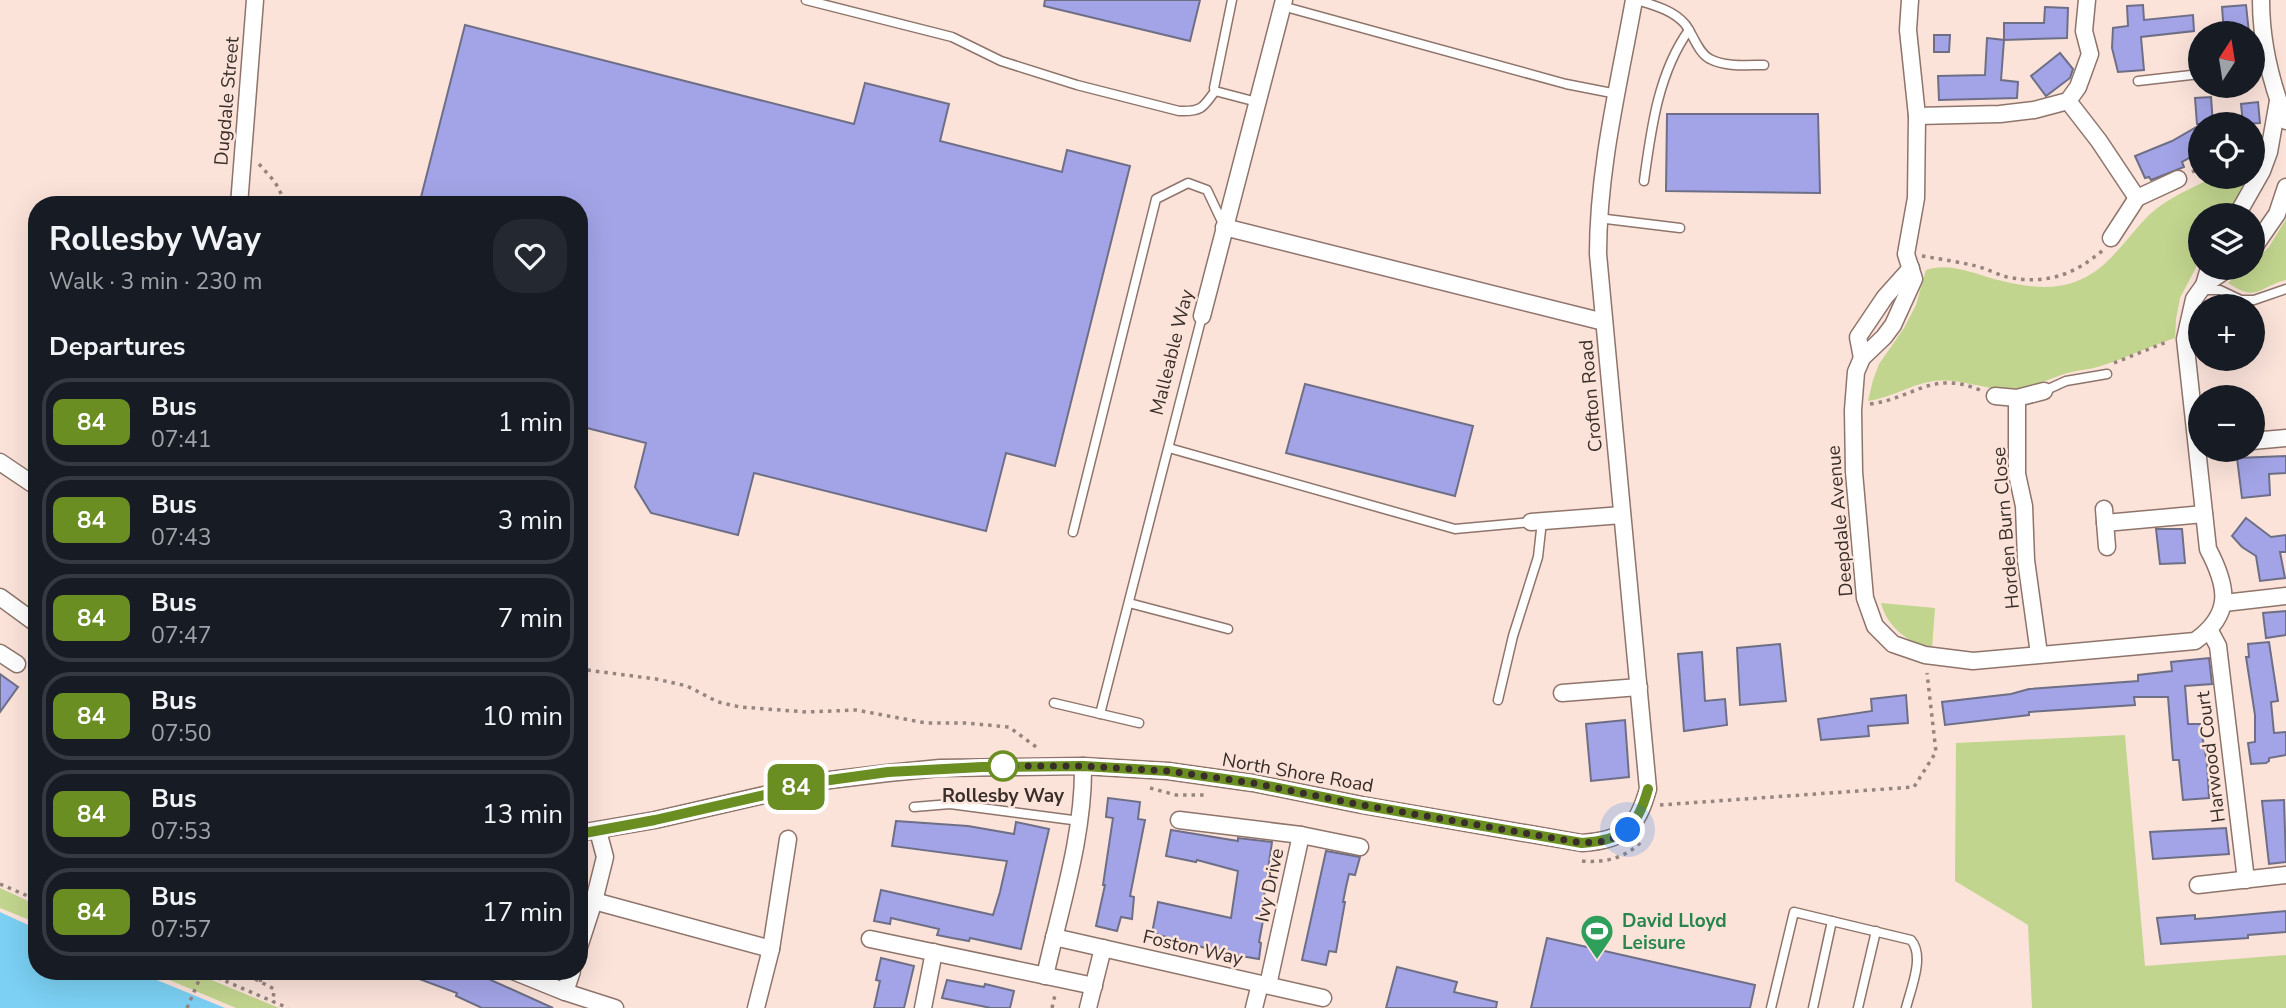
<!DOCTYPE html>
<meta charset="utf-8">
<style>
:root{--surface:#171b24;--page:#242831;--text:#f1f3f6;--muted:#9ea1a6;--line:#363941}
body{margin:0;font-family:"Nunito Sans",sans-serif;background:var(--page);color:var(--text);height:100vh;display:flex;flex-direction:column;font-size:26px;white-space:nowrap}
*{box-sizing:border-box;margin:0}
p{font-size:23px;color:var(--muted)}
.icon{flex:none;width:38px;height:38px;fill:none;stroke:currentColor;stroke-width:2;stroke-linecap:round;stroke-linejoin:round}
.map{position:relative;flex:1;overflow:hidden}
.details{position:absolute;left:28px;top:196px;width:560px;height:784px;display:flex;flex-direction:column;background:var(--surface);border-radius:28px;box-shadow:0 7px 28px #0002}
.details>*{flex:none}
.badge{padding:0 14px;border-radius:10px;font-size:24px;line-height:46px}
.needle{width:46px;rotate:12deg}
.buttons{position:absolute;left:2188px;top:21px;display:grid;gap:14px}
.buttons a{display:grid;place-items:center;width:77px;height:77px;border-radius:50%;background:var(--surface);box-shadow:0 7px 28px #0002;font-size:35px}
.you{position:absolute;width:35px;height:35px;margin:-18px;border:5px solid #fff;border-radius:50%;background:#1a73e8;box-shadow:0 0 0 10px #1a73e833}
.map>.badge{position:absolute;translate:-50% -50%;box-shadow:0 0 0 4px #fff}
h2{padding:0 21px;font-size:26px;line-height:63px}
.round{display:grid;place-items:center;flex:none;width:74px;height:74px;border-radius:28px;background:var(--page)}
.overview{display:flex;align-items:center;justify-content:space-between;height:119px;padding:0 21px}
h1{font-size:33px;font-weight:700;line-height:52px}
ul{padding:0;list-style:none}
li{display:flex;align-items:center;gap:21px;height:88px;margin:0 14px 10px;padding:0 7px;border:4px solid var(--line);border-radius:28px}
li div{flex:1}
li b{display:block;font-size:26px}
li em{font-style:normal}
li .badge{min-width:77px;font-weight:700;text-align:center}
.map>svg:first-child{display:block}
.green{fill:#c2d58e}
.water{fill:#7bd0f3}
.building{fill:#a3a4e7;stroke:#6e6f87;stroke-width:2}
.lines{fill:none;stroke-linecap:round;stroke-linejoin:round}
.lane-casing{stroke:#8e746a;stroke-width:11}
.street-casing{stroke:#8e746a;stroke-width:19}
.path{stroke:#96857e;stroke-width:3.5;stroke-dasharray:3.5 5;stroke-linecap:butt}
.lane{stroke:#fff;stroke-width:8}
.street{stroke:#fff;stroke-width:16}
.path-bridge{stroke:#96857e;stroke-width:3.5;stroke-dasharray:3.5 5;stroke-linecap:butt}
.line-casing{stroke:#fff;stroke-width:16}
.line{stroke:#6b8e23;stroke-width:10}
.walk{stroke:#392e29;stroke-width:7;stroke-dasharray:0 12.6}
.stop-dot{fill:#fff;stroke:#6b8e23;stroke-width:3.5}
.labels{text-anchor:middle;stroke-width:5;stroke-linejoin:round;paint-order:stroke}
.street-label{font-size:19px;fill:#392e29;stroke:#fbe3da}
.stop-label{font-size:19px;font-weight:bold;fill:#392e29;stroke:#fbe3da}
.leisure-label{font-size:19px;font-weight:bold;fill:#27864d;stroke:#fbe3da;text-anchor:start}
</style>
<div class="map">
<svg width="2286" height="1008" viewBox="0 0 2286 1008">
<rect width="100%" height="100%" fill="#fbe3da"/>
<!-- green -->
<g class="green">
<path d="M2214 177H2248L2227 215H2200V260L2180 298 2176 319 2175 338C2150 346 2126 358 2101 366 2089 370 2076 370 2064 374 2045 381 2029 388 2008 389 1981 390 1957 376 1929 382 1908 386 1890 398 1868 401L1873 380 1879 364 1904 328 1916 305 1926 270C1948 262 1973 273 1994 279 2014 284 2038 289 2058 286 2103 280 2121 243 2149 215 2167 198 2192 188 2214 177Z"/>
<path d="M2286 219V280C2258 287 2258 303 2228 283L2245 268H2252V263L2269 247Z"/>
<path d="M1881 603 1935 608 1932 648C1908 643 1887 627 1881 603Z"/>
<path d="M2125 735 2145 966 2286 955V1008H2032L2028 925 1955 881 1956 743Z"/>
<path d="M0 888 37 905V923L0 908Z"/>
<path d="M148 971H190L279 1008H236Z"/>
</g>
<!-- water -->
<path class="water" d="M0 912 37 929V971H135L225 1008H0Z"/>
<!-- building -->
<g class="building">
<path d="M1045 0H1200L1190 41 1044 6Z"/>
<path d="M2143 5 2144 20 2193 15 2194 31 2141 37 2144 70 2118 72 2112 48 2113 28 2128 26 2127 6Z"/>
<path d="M2246 5 2249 33H2224L2222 7Z"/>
<path d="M2045 7 2068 8 2067 38 2004 40V23H2044Z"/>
<path d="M465 25 854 124 865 83 949 104 940 141 1062 172 1067 150 1130 166 1055 466 1006 453 986 531 754 473 738 535 651 513 635 487 646 443 579 426V205H419Z"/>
<path d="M1934 35H1950L1949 52H1934Z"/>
<path d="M1987 38 2004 40 2001 80 2018 82 2017 98 1939 100 1938 76 1985 75Z"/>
<path d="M2060 53 2073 69 2070 78 2046 96 2031 76Z"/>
<path d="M2211 97 2213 124H2197L2195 98Z"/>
<path d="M2258 102 2260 123 2243 124 2241 104Z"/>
<path d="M1667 114H1818L1820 193 1666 191Z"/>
<path d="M2200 125V152L2182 162 2184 167 2151 180 2149 177 2145 178 2135 156 2172 141Z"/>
<path d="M1305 384 1473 426 1455 496 1286 453Z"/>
<path d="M2286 456V473L2269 474 2270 495 2242 498 2237 458Z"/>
<path d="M2246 518 2271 537 2286 535V552H2280L2285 578 2260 581 2256 556 2242 547 2232 536Z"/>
<path d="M2156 529H2182L2185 563 2160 564Z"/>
<path d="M2286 611V635L2266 638 2263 613Z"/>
<path d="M2269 642 2278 701 2271 702 2274 733 2286 732V755L2269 758V761L2266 763 2251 764 2248 743 2255 742V715L2246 657H2249L2248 644Z"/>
<path d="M1780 644 1786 701 1740 705 1737 648Z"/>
<path d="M1702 652 1705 701 1725 699 1727 725 1684 731 1678 654Z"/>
<path d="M2209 658 2212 684 2185 686 2188 724H2200L2207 762 2209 798 2183 800 2179 760H2173L2168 697H2134L2135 705 2029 712V715L1945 725 1942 702 2011 694 2029 689 2138 681V675L2172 671 2171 662Z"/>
<path d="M0 674 18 687 0 712Z"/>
<path d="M1906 695 1908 723 1868 726 1869 736 1821 740 1818 719 1872 711 1871 699Z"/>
<path d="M1625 720 1629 777 1591 781 1586 724Z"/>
<path d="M1108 798 1140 802 1138 819 1145 820 1130 896 1134 897 1132 919 1121 917 1117 931 1096 926 1105 885H1103L1113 818 1106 817Z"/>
<path d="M2284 800 2286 862 2269 864 2262 801Z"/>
<path d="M896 821 968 826 1014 834 1016 822 1049 829 1021 949 970 938 969 941 952 938 937 935 939 929 891 918 890 924 874 921 881 890 993 915 1000 892 1007 861 892 846Z"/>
<path d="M2226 828 2229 854 2153 859 2150 832Z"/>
<path d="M1171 830 1238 841V838L1272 842 1262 910H1265L1259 942 1261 943 1259 959 1223 953 1152 933 1158 902 1231 918 1238 871 1197 860 1196 862 1166 856Z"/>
<path d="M1326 851 1360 857 1355 875 1349 874 1346 887 1343 902H1345L1336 952 1329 951 1326 965 1302 960Z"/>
<path d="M2286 911V932L2248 935V938L2161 944 2157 918 2195 915V919L2209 918Z"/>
<path d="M1547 938 1755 985 1750 1008H1531Z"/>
<path d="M881 958 914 966 904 1008H874L880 981 876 980Z"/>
<path d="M1397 967 1457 982 1454 992 1497 1002 1496 1008H1386Z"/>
<path d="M404 971H471L553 1008H482L456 996 457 993 403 973Z"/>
<path d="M947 980 984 987 985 984 1014 991 1010 1008H991L942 998Z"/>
</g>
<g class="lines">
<defs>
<g id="lane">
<path d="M806 0 952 37 1001 61 1077 85 1179 111C1201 112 1203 108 1215 91"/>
<path d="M1232 0 1214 88 1215 91 1257 102"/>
<path d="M1637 0C1653 5 1673 10 1685 24 1693 34 1698 53 1710 59 1725 67 1747 65 1764 65"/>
<path d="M1282 6 1566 84 1617 94"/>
<path d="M2252 70 2271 69"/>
<path d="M2138 81 2200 74"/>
<path d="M1644 181C1651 130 1658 73 1689 30"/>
<path d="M1598 218 1680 228"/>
<path d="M2201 290H2220L2241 300H2254L2286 289"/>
<path d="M2044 391 2066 381 2107 374"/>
<path d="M1169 448 1455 529 1531 522"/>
<path d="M1073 532 1156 199 1188 183 1207 190 1224 226"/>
<path d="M1129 603 1228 629"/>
<path d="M1498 700 1513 636 1538 557 1542 521"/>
<path d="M1054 703 1139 723"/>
<path d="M1100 714 1202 316"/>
<path d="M914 807 950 804 1080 821"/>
<path d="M1771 1008 1794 912 1911 940C1925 956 1911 988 1906 1008"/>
<path d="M1813 1008 1832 921"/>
<path d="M1858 1008 1876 931"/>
</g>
<g id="street">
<path d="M1910 0 1908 30 1917 116 1916 198 1906 254 1914 279 1893 325 1884 337 1862 358 1856 372 1853 410 1854 472 1865 598 1875 626 1893 644 1925 655 1973 661 2195 641C2233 614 2228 587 2208 549L2185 339 2194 299 2204 285 2209 268"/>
<path d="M2261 0C2261 41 2271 83 2286 121"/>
<path d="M2068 101 2099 141 2137 198"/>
<path d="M1917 116 2000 114 2034 110 2068 101 2078 87 2090 54 2084 31 2087 0"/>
<path d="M239 205 255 0"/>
<path d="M2237 215 2262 171 2269 152 2278 101"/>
<path d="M1224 227 1604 322"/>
<path d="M2111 238 2137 198 2178 179"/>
<path d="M2252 250 2277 214 2286 187"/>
<path d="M2204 285 2229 268"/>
<path d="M1202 316 1284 0"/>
<path d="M1862 358 1858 337 1885 297 1911 268"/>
<path d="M1995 396 2017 398 2044 391"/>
<path d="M2017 398V474L2024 506 2026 560 2039 654"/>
<path d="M2252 441 2286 438"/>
<path d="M0 462 37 487"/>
<path d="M2104 509 2107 547"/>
<path d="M1531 522 1622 515"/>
<path d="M2105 523 2204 514"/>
<path d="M0 597 37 624"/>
<path d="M2224 603 2286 596"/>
<path d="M2210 631 2218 646 2246 880"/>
<path d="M0 653 17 664"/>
<path d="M1562 693 1639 687"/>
<path d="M1179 820 1301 835 1360 847"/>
<path d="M579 833 655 820 830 780 888 773 940 768 1083 766 1168 771 1253 783 1362 805 1582 843C1624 840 1637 829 1648 789L1598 254C1598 168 1619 84 1634 0"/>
<path d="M2198 885 2286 875"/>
<path d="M594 901 771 949"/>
<path d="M1054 937 1323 998"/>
<path d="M870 939 1094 986"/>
<path d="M579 947 594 901 605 857 598 831"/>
<path d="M513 971 565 992 615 1008"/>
<path d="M1045 976C1060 908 1084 836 1083 766"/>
<path d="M1268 985 1301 835"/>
<path d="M565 992 572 971"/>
<path d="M756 1008 771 949 788 839"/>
<path d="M923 1008 934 952"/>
<path d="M1088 1008 1103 948"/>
<path d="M1254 1008 1260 984"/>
</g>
</defs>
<!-- lane casing -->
<use href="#lane" class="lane-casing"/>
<!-- street casing -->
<use href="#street" class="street-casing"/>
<!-- path -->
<g class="path">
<path d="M259 164 275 182 287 205"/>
<path d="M2192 172 2200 168"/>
<path d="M1922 256C1940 259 1959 262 1976 266 1987 269 1997 274 2007 277 2046 285 2074 275 2103 250"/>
<path d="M2114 363 2169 341"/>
<path d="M1870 404C1915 398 1931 370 1980 390"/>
<path d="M579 669 656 679 687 686 718 702 740 707 807 712 856 710 926 723H965L1009 727 1039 749"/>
<path d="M1150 788 1176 795H1204"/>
<path d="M1660 805 1914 787 1936 752 1927 673"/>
<path d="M1582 861C1605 863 1626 858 1642 841"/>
<path d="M0 884 37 900"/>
<path d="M202 971 288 1008"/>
<path d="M240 971 274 989 273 1002"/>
<path d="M260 982 263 971"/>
<path d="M1052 1008 1055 995"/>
</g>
<!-- lane -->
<use href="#lane" class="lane"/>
<!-- street -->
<use href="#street" class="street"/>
<!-- path-bridge -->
<path class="path-bridge" d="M187 1008 203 971"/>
</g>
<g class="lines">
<defs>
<path id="line" d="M579 834 655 820 830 780 888 772 982 767 1083 766 1168 771 1253 783 1362 805 1582 843C1624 840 1637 829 1648 789"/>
</defs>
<!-- line casing -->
<use href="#line" class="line-casing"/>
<!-- line -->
<use href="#line" class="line"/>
<!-- walk -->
<path class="walk" d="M1003 766H1083L1168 771 1253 783 1362 805 1582 843 1608 841 1628 830"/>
</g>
<!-- icons -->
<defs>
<symbol id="stadium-pin" viewBox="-11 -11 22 30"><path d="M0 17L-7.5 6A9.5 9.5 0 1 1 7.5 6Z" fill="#2e9e5b" stroke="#fbe3da"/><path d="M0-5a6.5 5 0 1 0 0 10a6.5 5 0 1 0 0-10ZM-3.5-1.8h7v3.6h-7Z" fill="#fff"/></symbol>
</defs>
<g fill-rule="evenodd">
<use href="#stadium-pin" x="1578" y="912" width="38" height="52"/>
</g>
<!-- markers -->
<circle class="stop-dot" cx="1003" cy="766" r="14"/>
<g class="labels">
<!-- street labels -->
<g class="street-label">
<text transform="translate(226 101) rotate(-85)" y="7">Dugdale Street</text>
<text transform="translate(1171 352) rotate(-76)" y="7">Malleable Way</text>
<text transform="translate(1590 396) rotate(-95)" y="7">Crofton Road</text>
<text transform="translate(1839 521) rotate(-95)" y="7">Deepdale Avenue</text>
<text transform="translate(2005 528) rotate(-95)" y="7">Horden Burn Close</text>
<text transform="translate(2210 757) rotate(-97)" y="7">Harwood Court</text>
<text transform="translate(1298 772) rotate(10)" y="7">North Shore Road</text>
<text transform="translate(1269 885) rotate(-78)" y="7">Ivy Drive</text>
<text transform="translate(1193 947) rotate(13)" y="7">Foston Way</text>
</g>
<!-- stop labels -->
<g class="stop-label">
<text x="1003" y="802">Rollesby Way</text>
</g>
<!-- leisure labels -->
<g class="leisure-label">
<text x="1622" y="927">David Lloyd<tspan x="1622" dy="22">Leisure</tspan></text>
</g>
</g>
</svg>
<div class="buttons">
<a><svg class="needle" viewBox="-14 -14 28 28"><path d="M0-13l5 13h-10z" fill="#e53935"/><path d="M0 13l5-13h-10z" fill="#9ea1a6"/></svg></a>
<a><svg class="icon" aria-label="locate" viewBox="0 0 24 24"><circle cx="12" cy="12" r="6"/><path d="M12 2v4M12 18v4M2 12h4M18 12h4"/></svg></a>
<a><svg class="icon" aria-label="layers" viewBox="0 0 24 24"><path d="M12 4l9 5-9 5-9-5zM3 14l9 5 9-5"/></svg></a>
<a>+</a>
<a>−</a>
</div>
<div class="you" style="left:1628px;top:830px"></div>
<b class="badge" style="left:796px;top:787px;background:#6b8e23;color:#fff">84</b>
<section class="details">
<div class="overview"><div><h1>Rollesby Way</h1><p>Walk · 3 min · 230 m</p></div><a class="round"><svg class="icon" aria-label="heart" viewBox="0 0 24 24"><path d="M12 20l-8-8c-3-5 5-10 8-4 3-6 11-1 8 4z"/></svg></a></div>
<h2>Departures</h2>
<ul>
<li><span class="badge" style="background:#6b8e23;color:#fff">84</span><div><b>Bus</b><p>07:41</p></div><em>1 min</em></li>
<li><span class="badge" style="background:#6b8e23;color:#fff">84</span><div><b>Bus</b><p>07:43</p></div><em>3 min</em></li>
<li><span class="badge" style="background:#6b8e23;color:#fff">84</span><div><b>Bus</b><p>07:47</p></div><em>7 min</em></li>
<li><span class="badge" style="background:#6b8e23;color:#fff">84</span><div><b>Bus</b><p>07:50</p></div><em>10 min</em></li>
<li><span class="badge" style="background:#6b8e23;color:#fff">84</span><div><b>Bus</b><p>07:53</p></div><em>13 min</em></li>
<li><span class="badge" style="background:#6b8e23;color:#fff">84</span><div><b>Bus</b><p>07:57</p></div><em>17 min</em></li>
</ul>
</section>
</div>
